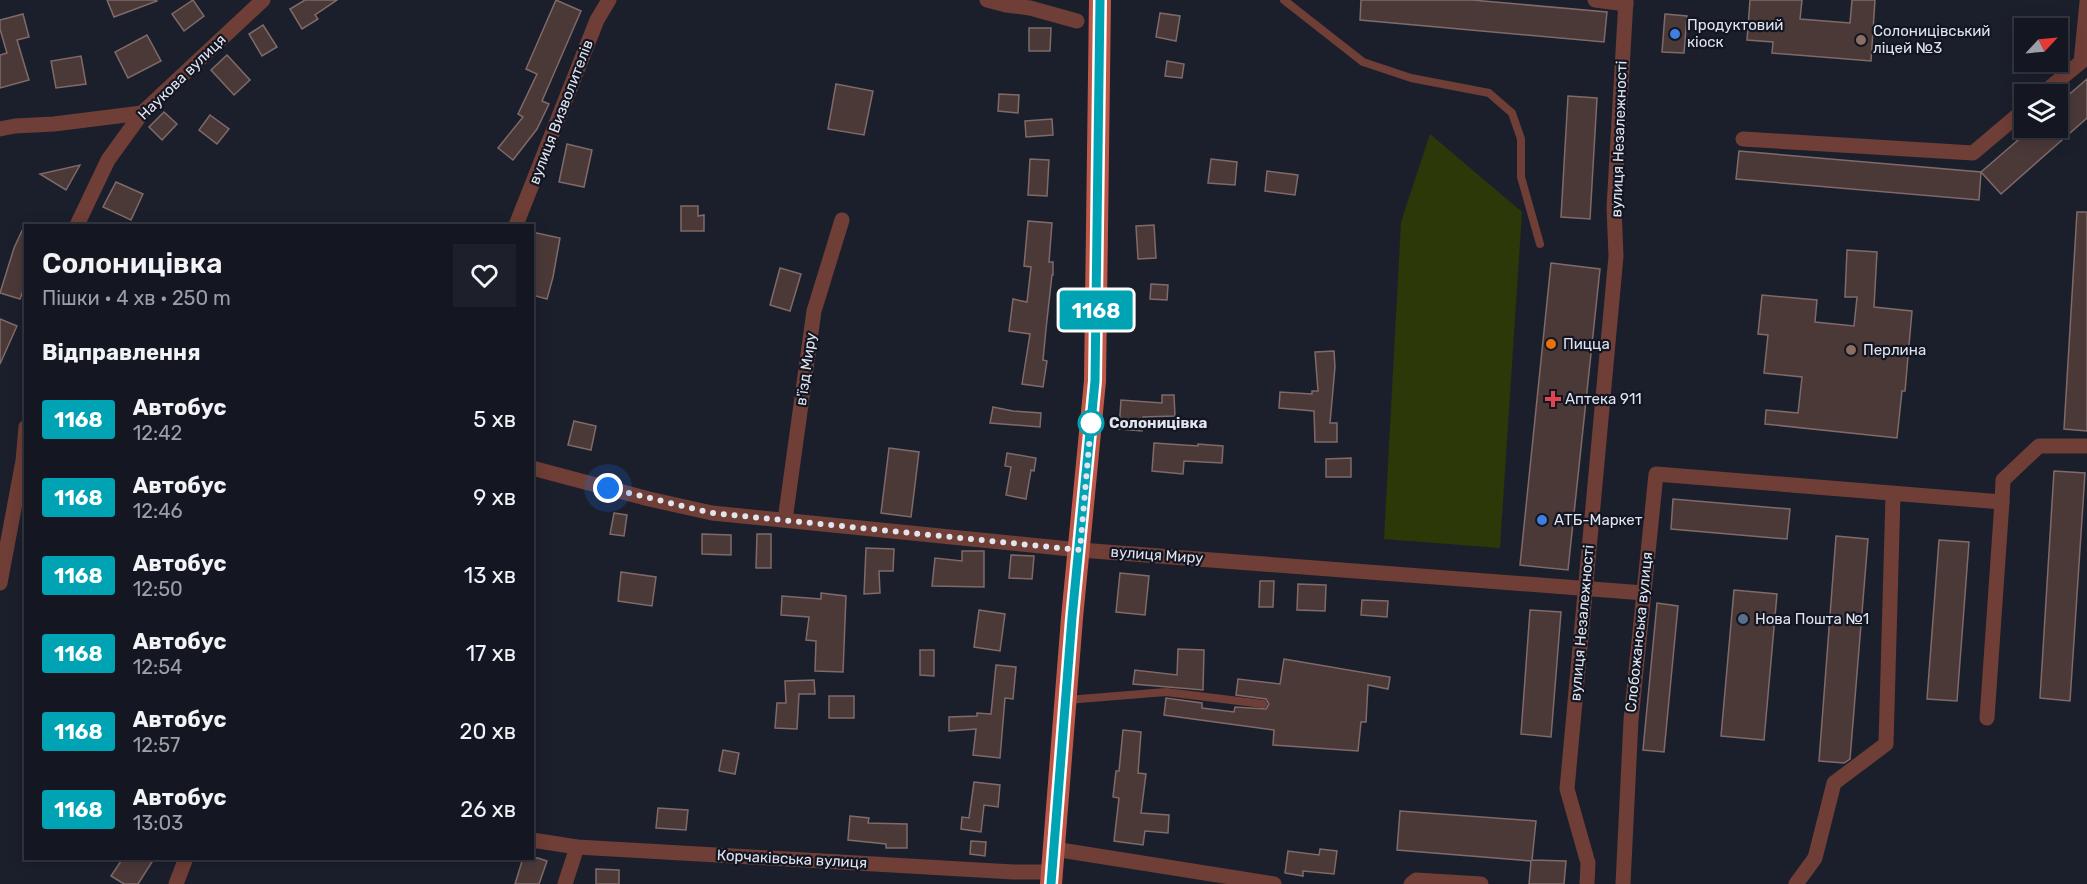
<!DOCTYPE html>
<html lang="uk">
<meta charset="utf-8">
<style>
:root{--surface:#141721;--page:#1d202a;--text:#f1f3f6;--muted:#9d9fa5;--line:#33363f}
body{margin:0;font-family:Rubik,sans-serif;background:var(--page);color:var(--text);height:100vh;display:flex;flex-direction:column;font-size:22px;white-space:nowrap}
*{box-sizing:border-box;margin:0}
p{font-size:20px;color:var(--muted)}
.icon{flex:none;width:33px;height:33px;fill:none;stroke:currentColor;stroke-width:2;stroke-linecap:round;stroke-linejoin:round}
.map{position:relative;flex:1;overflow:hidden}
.panel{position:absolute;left:24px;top:224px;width:510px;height:636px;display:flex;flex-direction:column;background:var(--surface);border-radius:0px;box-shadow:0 3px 15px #0003,0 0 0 2px var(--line)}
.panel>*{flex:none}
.badge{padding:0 12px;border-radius:4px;font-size:21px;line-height:39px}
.needle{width:39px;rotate:64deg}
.tools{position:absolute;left:2014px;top:18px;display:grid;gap:12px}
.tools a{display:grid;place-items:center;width:54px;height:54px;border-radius:0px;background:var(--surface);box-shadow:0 3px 15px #0003,0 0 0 2px var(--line);font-size:30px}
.you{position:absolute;width:30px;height:30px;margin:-15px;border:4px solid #fff;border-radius:50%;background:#1a73e8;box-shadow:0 0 0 9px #1a73e833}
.map>.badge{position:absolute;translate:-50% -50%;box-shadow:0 0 0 3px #fff}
h2{padding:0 18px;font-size:22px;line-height:54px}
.round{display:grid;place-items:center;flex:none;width:63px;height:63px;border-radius:0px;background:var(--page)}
.summary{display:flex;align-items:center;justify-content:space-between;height:102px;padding:0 18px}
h1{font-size:28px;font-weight:600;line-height:45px}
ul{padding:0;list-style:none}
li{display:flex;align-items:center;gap:18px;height:78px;padding:0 18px}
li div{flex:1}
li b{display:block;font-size:22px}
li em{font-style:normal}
li .badge{min-width:66px;font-weight:700;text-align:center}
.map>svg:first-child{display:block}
.green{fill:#2c3807}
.building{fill:#4b3938;stroke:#7f6a68;stroke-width:1.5}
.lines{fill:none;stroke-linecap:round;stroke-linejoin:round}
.service{stroke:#6f3e36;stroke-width:8}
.minor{stroke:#6f3e36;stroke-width:15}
.primary{stroke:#bd5848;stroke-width:22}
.line-casing{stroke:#fff;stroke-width:14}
.line{stroke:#00a3b4;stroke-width:9}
.walk{stroke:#e1e4ed;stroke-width:6;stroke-dasharray:0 10.8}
.shop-dot{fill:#3f7fe0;stroke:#121522;stroke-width:2}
.education-dot{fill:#8d6e63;stroke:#121522;stroke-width:2}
.food-dot{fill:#e8710a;stroke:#121522;stroke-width:2}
.health-dot{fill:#e0444e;stroke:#121522;stroke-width:2}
.stop-dot{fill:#fff;stroke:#00a3b4;stroke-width:3}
.service-dot{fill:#5c6f8a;stroke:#121522;stroke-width:2}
.labels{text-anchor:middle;stroke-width:4.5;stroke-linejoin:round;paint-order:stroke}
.poi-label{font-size:15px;fill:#e1e4ed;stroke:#121522;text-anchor:start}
.street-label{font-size:15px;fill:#e1e4ed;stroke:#121522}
.stop-label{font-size:15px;font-weight:bold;fill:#e1e4ed;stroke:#121522;text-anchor:start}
</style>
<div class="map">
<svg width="2087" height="884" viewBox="0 0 2087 884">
<rect width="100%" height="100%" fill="#1b1f2c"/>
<!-- green -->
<path class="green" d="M1430 134 1522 212 1500 548 1384 539 1401 222Z"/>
<!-- building -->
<g class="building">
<path d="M107 0H156L157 1 114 17Z"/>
<path d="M193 0 204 16 184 31 172 14Z"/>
<path d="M305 0H337L315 15 318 19 302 29 290 9Z"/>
<path d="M556 0 581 11 542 101 549 104 537 129 513 160 498 148 523 117 518 114 537 74 526 69Z"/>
<path d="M1361 0H1472L1607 12 1604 42 1360 20Z"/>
<path d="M1750 0H1802L1800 19 1850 23 1852 0H1875L1871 61 1772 53 1773 42 1747 40Z"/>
<path d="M1160 13 1180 16 1176 41 1156 37Z"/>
<path d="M23 14 29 37 17 40 29 80 0 88V55L7 53 0 29V20Z"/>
<path d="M1665 14 1687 16 1684 53 1662 52Z"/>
<path d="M263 25 277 47 262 56 249 34Z"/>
<path d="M1029 28H1051L1050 51H1029Z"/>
<path d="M147 35 161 61 128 78 115 52Z"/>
<path d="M227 55 250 80 234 95 211 70Z"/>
<path d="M81 56 86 84 56 88 51 61Z"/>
<path d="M1167 61 1184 64 1182 78 1165 76Z"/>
<path d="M2087 79V118L2001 194 1981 172 2032 128H2058V104Z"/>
<path d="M836 84 873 91 864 135 828 129Z"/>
<path d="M999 94 1019 95 1018 113 998 111Z"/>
<path d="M1568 96 1597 98 1590 219 1561 217Z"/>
<path d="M164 112 177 124 162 140 149 127Z"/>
<path d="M210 115 229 129 217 144 199 130Z"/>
<path d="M1052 119 1053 135 1026 137 1025 121Z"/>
<path d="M567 144 592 150 584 187 559 182Z"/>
<path d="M1739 151 1981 172 1979 200 1736 179Z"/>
<path d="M1030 159 1049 160 1047 196 1028 195Z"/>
<path d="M1211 159 1237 162 1235 185 1208 183Z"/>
<path d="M80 165 66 190 40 174Z"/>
<path d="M1267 171 1298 175 1295 195 1265 191Z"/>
<path d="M116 182 143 194 131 220 103 207Z"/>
<path d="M681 206H698V216L704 215V231H681Z"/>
<path d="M2077 212H2087V431L2064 429Z"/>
<path d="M1028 221 1052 223 1049 262H1053V275H1052L1046 329 1043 360 1047 361 1043 387 1022 384 1030 334 1009 331 1013 299 1027 302 1031 267 1024 266Z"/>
<path d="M26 222V282L20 299 0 293 14 248Z"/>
<path d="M1154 225 1156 258 1138 259 1136 226Z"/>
<path d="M532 232 560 238 553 277 547 299 532 295Z"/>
<path d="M1847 250 1877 252 1874 307 1912 311 1905 391H1902L1897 438 1765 424 1766 410 1798 413 1802 377 1764 373 1768 335 1758 334 1762 295 1817 300 1815 322 1854 326 1857 297H1845Z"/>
<path d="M1551 263 1600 269 1568 570 1520 565Z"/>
<path d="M780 268 801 274 790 311 770 305Z"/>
<path d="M1151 284 1168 285 1167 300 1150 299Z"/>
<path d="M0 319 17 326 0 364Z"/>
<path d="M1334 351 1335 367 1330 423H1337V442H1315L1314 411 1279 408 1280 392 1312 394V391H1318L1315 352Z"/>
<path d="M1162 395H1174L1175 416 1143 417 1142 431 1119 429 1121 400 1162 403Z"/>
<path d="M993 407 1013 411 1041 413 1040 427 990 423Z"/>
<path d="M574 421 596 426 591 450 568 445Z"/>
<path d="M1154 443 1198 446V444L1223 446 1222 463 1184 461 1183 474 1152 471Z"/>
<path d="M889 448 919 452 911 517 881 513Z"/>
<path d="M1007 453 1036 458 1034 471 1031 470 1026 499 1006 495 1011 467 1005 466Z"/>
<path d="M1351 458V477H1326V459Z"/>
<path d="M2054 471 2085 473 2070 701 2040 698Z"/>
<path d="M1673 499 1790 509 1787 539 1671 529Z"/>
<path d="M614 513 627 515 624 536 610 534Z"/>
<path d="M702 534 731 535V555L702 554Z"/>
<path d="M757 534H771V568H756Z"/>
<path d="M1836 536 1868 539 1850 759 1844 763 1819 761Z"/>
<path d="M1939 540 1969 542 1957 701 1927 699Z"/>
<path d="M866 548 894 549 893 571H879L880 593 864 594Z"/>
<path d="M962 551H984V587L932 586 935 558 962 561Z"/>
<path d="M1011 555 1034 556 1032 579 1009 578Z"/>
<path d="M621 572 656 577 652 606 618 601Z"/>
<path d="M1120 573 1149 576 1145 615 1116 612Z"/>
<path d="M1260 581H1274L1273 607H1259Z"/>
<path d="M1298 584 1326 585 1325 611 1297 610Z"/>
<path d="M1734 590 1777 594 1764 740 1721 736Z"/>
<path d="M821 593 846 596 843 672 815 671 816 641 806 640 809 617 781 615 782 596 821 599Z"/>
<path d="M1362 600 1388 601 1387 617 1361 615Z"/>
<path d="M1657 603 1678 606 1664 752 1643 750Z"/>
<path d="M979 610 1005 614 1000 651 974 647Z"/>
<path d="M1530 610 1561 612 1551 737 1521 734Z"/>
<path d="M1178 649 1204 650 1203 690 1133 684 1135 670 1177 675Z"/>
<path d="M920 650H934V676L920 675Z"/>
<path d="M1284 659 1390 677 1388 689 1368 685 1366 722H1361L1358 751 1273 745 1274 730 1164 715 1166 698 1202 703V708L1234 712 1235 707 1266 709 1269 704 1266 699 1236 695 1238 679 1280 684Z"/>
<path d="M996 665 1016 667 1013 699 1005 698 1000 758 973 755 976 729 949 731V717L977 716V713L991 714Z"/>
<path d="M814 680 815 694H799L797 729 775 728 777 703H786L785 681Z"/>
<rect x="829" y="696" width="25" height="22"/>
<path d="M1123 730 1141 732 1138 773 1146 774 1141 813 1169 815 1168 833 1145 831 1143 845 1114 841 1119 798 1113 797 1116 771H1119Z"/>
<path d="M723 750 739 753 735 774 719 771Z"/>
<path d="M974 782 1000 785 998 807 984 805 981 832 961 829 962 817 969 818Z"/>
<path d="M658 808 688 810 686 830 656 828Z"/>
<path d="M1400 811 1536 821 1532 860 1566 861 1564 884H1529L1531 861 1397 850Z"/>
<path d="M850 816 869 818 868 823 907 824V848H886V844L848 840Z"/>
<path d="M971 841 986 842 985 856 970 854Z"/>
<path d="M1320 849 1337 851 1334 874 1303 871V876L1285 873 1288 851 1319 855Z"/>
<path d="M123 858H145L152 862 138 884H124L111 876Z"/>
<path d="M523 858H538L547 861 539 884H515Z"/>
<path d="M596 869 619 870V884H596Z"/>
</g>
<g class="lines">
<!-- service -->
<g class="service">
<path d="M1284 0 1363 62 1411 78 1489 93 1512 113 1521 139V177L1540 244"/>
<path d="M1067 700 1166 692 1263 704"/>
</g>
<!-- minor -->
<g class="minor">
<path d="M987 0 1006 5 1030 8 1077 21"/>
<path d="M1595 0 1626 4"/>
<path d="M2042 94 2081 62 2087 2"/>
<path d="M0 129 15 126 54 124 142 113"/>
<path d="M1743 139 1973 153 2025 109"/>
<path d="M77 225 108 160 142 113 263 0"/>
<path d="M516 225 597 20 609 0"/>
<path d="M532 468 649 499 712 513 1080 550 1644 593"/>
<path d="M785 520 814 311 842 220"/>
<path d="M0 583 23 461 26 427"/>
<path d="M1987 718 2002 502"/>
<path d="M532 840 577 847 1013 872H1052"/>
<path d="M1054 849 1274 884"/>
<path d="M176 884 186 858"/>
<path d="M565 884 577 847"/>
<path d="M1411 884 1416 880 1481 884"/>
<path d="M1587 884 1588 863 1567 789 1616 256 1614 208 1626 0"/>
<path d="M1623 884 1631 720 1656 474 2002 502 2003 480 2039 446H2087"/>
<path d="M1796 884 1815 858 1834 783 1886 744 1893 495"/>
</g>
<!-- primary -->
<path class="primary" d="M1051 884 1072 618 1095 381 1100 0"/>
</g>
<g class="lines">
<defs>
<path id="line" d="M1051 884 1072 618 1095 381 1100 0"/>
</defs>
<!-- line casing -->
<use href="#line" class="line-casing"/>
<!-- line -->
<use href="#line" class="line"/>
<!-- walk -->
<path class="walk" d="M608 488 712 513 1080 550 1091 423"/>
</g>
<!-- markers -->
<g class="shop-dot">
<circle cx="1675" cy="34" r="6"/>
<circle cx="1542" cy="520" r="6"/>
</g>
<g class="education-dot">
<circle cx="1861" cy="40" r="6"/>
<circle cx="1851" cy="350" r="6"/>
</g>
<circle class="food-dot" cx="1551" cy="344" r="6"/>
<path class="health-dot" d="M1550 390h6v6h6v6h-6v6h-6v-6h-6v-6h6z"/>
<circle class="stop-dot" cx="1091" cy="423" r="12"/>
<circle class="service-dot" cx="1743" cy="619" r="6"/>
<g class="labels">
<!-- poi labels -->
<g class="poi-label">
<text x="1687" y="30">Продуктовий<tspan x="1687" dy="17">кіоск</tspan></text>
<text x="1873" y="36">Солоницівський<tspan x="1873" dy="17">ліцей №3</tspan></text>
<text x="1563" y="349">Пицца</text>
<text x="1863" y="355">Перлина</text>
<text x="1565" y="404">Аптека 911</text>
<text x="1554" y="525">АТБ-Маркет</text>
<text x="1755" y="624">Нова Пошта №1</text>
</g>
<!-- street labels -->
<g class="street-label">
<text transform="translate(182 77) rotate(-44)" y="5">Наукова вулиця</text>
<text transform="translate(561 112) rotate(-69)" y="5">вулиця Визволителів</text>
<text transform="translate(1619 139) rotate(-88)" y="5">вулиця Незалежності</text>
<text transform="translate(806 369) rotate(-82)" y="5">в'їзд Миру</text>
<text transform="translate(1157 555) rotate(4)" y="5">вулиця Миру</text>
<text transform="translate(1582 623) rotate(-85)" y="5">вулиця Незалежності</text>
<text transform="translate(1639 632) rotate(-84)" y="5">Слобожанська вулиця</text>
<text transform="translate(792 859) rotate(3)" y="5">Корчаківська вулиця</text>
</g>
<!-- stop labels -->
<g class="stop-label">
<text x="1109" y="428">Солоницівка</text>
</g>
</g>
</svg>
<div class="tools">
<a><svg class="needle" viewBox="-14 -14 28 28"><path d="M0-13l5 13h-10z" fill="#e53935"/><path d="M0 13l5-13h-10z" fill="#9d9fa5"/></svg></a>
<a><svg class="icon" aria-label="layers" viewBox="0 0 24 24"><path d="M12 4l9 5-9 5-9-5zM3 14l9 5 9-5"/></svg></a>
</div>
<div class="you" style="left:608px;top:488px"></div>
<b class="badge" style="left:1096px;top:310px;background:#00a3b4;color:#fff">1168</b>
<section class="panel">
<div class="summary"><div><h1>Солоницівка</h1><p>Пішки · 4 хв · 250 m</p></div><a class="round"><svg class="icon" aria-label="heart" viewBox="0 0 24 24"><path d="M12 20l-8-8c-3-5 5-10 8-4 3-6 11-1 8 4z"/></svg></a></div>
<h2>Відправлення</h2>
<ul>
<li><span class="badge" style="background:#00a3b4;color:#fff">1168</span><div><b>Автобус</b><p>12:42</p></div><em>5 хв</em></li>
<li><span class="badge" style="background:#00a3b4;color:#fff">1168</span><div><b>Автобус</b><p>12:46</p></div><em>9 хв</em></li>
<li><span class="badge" style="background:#00a3b4;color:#fff">1168</span><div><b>Автобус</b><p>12:50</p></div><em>13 хв</em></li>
<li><span class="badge" style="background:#00a3b4;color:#fff">1168</span><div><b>Автобус</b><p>12:54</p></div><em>17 хв</em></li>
<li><span class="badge" style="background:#00a3b4;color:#fff">1168</span><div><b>Автобус</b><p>12:57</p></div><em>20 хв</em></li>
<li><span class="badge" style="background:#00a3b4;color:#fff">1168</span><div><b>Автобус</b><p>13:03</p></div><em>26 хв</em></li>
</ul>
</section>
</div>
